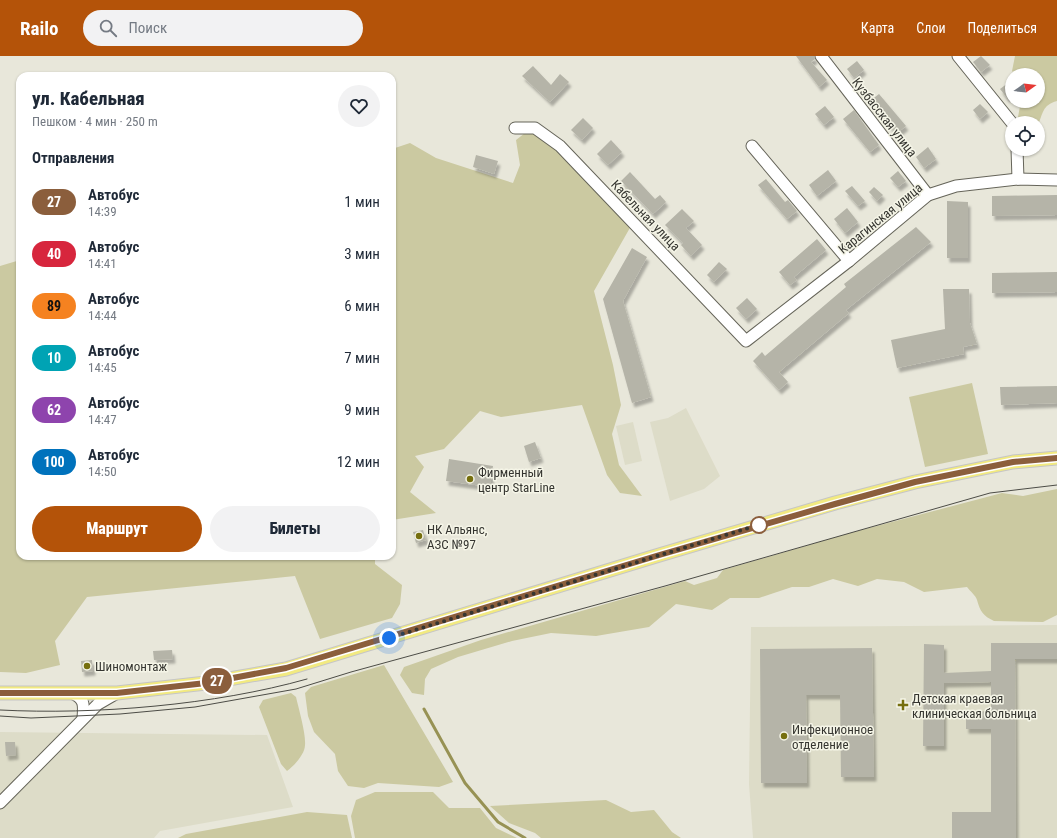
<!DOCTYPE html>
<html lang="ru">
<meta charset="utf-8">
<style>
:root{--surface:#fff;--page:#f2f2f3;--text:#1f2937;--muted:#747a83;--accent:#b45309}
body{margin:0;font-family:"Roboto Condensed",sans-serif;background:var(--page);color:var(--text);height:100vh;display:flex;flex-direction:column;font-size:15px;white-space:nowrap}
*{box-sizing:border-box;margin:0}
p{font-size:13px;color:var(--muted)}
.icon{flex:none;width:22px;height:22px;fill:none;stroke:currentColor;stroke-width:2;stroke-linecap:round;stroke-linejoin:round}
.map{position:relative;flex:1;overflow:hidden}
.sheet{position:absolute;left:16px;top:16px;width:380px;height:488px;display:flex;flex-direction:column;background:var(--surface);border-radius:12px;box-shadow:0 1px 3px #0004}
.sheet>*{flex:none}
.badge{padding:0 8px;border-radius:13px;font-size:14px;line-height:26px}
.needle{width:26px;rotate:75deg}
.fabs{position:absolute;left:1005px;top:12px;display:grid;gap:8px}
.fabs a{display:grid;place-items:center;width:40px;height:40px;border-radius:50%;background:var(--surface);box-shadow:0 1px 3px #0004;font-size:20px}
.you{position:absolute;width:20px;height:20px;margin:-10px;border:3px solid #fff;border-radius:50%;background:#1a73e8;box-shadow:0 0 0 6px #1a73e833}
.map>.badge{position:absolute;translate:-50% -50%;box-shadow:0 0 0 2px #fff}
h2{padding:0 16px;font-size:15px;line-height:36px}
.round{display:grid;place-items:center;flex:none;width:42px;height:42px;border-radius:21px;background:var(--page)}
.overview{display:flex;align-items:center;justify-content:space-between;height:68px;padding:0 16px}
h1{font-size:19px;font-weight:800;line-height:30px}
.cta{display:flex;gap:8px;margin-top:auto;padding:8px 16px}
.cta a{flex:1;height:46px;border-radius:24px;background:var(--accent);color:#fff;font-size:16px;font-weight:800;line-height:46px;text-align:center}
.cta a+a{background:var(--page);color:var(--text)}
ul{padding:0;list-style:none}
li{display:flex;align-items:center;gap:12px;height:52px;padding:0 16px}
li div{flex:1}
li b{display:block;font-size:15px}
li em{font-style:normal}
li .badge{min-width:44px;font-weight:700;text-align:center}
header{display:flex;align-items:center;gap:24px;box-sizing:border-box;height:56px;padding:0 20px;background:var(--accent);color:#fff}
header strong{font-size:19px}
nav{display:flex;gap:22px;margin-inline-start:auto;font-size:14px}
.search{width:280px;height:36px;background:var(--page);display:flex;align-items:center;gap:10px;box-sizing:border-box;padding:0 14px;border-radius:22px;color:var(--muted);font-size:15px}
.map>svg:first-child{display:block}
.built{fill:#dddcc8}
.green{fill:#cbc9a1}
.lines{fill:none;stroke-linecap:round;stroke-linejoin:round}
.stream{stroke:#979254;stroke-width:3}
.building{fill:#b5b4a8;filter:url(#shadow)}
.minor-casing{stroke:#656459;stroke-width:13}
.major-casing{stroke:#c6c6c5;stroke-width:15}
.minor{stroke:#fff;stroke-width:11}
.major{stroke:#f2ea80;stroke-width:13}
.tram{stroke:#4c4c46;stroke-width:1}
.line-casing{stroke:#fff;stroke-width:9}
.line{stroke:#8b5e3c;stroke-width:6}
.walk{stroke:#353530;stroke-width:4;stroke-dasharray:0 7.2}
.poi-dot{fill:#766f0e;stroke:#f5f5e7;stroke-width:1.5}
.stop-dot{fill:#fff;stroke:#8b5e3c;stroke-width:2}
.labels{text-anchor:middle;stroke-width:3;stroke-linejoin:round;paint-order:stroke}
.street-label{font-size:13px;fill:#353530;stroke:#f5f5e7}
.poi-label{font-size:13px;fill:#353530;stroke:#f5f5e7;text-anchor:start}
</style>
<header>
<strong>Railo</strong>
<div class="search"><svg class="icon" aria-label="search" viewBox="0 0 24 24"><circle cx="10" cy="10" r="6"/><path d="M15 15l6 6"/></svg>Поиск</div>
<nav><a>Карта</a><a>Слои</a><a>Поделиться</a></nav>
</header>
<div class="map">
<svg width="1057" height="782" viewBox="0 0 1057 782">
<defs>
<filter id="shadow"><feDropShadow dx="2.5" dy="4.5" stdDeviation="1" flood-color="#0004"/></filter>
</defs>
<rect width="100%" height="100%" fill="#e8e7da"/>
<!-- built -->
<g class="built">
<path d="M686 352 720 420 704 433 670 445 650 366 668 362Z"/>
<path d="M633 366 642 405 625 409 616 370Z"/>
<path d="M1057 569V782H753L749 728 751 571Z"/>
<path d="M0 676 267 679 293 751 160 775 154 782H0Z"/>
</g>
<!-- green -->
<g class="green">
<path d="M1015 0H1057V45C1042 49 1043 58 1038 69V67H1020L1018 61 1021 45H1038V19H1015L1012 15Z"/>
<path d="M525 77H535L559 95 631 170 594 235 613 309 621 349 612 378 619 409 642 440 620 437 607 419 582 349 501 361 480 355 444 393 415 400 424 411 410 436 436 457 392 464V93L410 87 436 102 513 127 520 109 516 84Z"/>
<path d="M20 204V500H375V508L402 529 400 548 392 562 320 583 295 520 87 541 55 585 60 609 26 617 0 616V210Z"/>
<path d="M972 327 988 398 925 411 909 341Z"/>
<path d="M1057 433V559L1043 566 994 565C983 560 980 555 977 544 976 540 970 535 967 531L924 536 904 526 877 523 858 530 833 523 809 531H792L759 542H730L712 554 676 548 649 571 596 580 551 577 512 585 458 601 431 613 425 623 424 639 412 637 400 619 404 611 481 584 685 525 694 529 717 522 723 514 850 477 1002 437 1023 440Z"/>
<path d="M384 609 453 726 439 731 378 727 364 732 348 730 338 715 335 698 314 676 308 660 305 637 311 631Z"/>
<path d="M291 637 296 641C299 654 306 678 305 689 305 698 294 710 287 715L281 708 259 651 263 644Z"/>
<path d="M375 736H433L449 752H480L496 772 517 782H355L351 760 356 744Z"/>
<path d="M606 744 631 756 654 754 672 776 681 782H541L535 777 509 767 490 750Z"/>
<path d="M307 756 347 759 352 782H178L186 778Z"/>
</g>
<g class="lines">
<!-- stream -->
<path class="stream" d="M424 653 465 727 498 766 525 782"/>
</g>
<!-- building -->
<g class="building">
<path d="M796 0H814L815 3 811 6 827 24 819 31Z"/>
<path d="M981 0 990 9 981 16 973 6Z"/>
<path d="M857 5 864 14 854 22 847 13Z"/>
<path d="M533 10 551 29 560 18 569 26 550 46 522 20Z"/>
<path d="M1012 24V38L1007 42 1000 33Z"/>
<path d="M879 38 906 70 896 78 870 45Z"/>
<path d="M980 48 988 56 980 63 973 54Z"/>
<path d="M825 50 834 61 824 69 815 58Z"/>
<path d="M854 54 879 89 870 96 843 63Z"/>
<path d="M583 62 593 72 582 84 571 74Z"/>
<path d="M611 84 622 96 608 109 597 98Z"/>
<path d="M928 91 936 103 924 112 916 101Z"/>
<path d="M476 99 498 105 494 118 473 111Z"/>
<path d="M828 114 836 125 817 140 809 129Z"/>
<path d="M898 115 906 125 898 131 890 122Z"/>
<path d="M630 116 655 143 660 139 666 146 653 158 621 125Z"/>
<path d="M766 123 785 146 788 144 797 155 787 163 758 129Z"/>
<path d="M852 130 865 145 858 150 845 135Z"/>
<path d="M874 131 883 139 877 145 869 136Z"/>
<path d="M1057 139V159L992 160V140Z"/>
<path d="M947 145 968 146V202H947Z"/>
<path d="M847 152 858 166 845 177 834 163Z"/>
<path d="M682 153 694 165 686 172 702 189 691 200 681 189 683 187 665 169Z"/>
<path d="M916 171 931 186 846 254 849 257 779 316 788 326 779 334 753 305 762 296 765 300 846 231 844 228Z"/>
<path d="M817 183 826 194 794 221 797 224 790 229 779 216Z"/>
<path d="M632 192 647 201 623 245 651 341 632 347 603 243Z"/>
<path d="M719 206 727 213 714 226 707 219Z"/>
<path d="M1057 216V236L992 237V217Z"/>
<path d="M943 233H969L970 267 977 288 963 291 964 298 897 312 891 284 945 273Z"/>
<path d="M747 242 757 253 746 263 736 252Z"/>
<path d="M1057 330V347L1001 349 1000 331Z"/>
<path d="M535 386 541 402 529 406 524 390Z"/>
<path d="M449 403 493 410 490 431 446 425Z"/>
<path d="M423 474 426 484 416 487 413 476Z"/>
<path d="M991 587H1057V603H1015L1016 782H952V756H991V673H966V656L991 655V626L944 627V690H923L924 588 944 589V617L991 615Z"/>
<path d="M872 592 874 721H841L840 639H806L807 727H761L760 593Z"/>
<path d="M172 594 173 603 154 604 153 595Z"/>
<path d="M92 604 93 615 82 616 81 605Z"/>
<path d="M5 686H15L16 699 6 700Z"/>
</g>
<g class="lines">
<defs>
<g id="minor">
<path d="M821 0 928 139"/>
<path d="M958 0 1012 67"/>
<path d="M515 72H535L560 90 746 285 849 205 928 139 956 130 1018 123 1057 124"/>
<path d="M752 90 849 205"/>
<path d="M1017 93 1018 123"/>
<path d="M72 637C85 643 84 649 83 662"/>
<path d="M0 747 98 648 117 637"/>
</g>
<path id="major" d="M0 637H117L206 627 286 613 656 500 835 447 915 426 1013 406 1057 402"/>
</defs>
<!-- minor casing -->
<use href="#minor" class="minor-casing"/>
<!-- major casing -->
<use href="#major" class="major-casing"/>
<!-- minor -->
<use href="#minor" class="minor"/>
<!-- major -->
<use href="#major" class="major"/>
<!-- tram -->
<g class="tram">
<path d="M0 654C96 659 215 649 307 623"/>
<path d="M0 660 31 662 120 658 195 651 296 633 351 616 665 530 990 437 1057 429"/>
</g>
</g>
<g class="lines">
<defs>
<path id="line" d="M0 637H117L206 627 286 612 656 500 835 448 915 426 1013 406 1057 402"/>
</defs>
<!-- line casing -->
<use href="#line" class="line-casing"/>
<!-- line -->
<use href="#line" class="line"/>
<!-- walk -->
<path class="walk" d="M389 582 765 467 759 469"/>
</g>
<!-- markers -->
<g class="poi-dot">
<circle cx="470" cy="423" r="4"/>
<circle cx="419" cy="480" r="4"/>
<circle cx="87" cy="610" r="4"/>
<path d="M901 643h4v4h4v4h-4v4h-4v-4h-4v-4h4z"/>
<circle cx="784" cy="680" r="4"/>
</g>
<circle class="stop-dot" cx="759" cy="469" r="8"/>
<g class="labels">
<!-- street labels -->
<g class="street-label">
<text transform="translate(885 61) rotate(52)" y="5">Кузбасская улица</text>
<text transform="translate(646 159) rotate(46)" y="5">Кабельная улица</text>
<text transform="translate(880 162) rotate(-39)" y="5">Карагинская улица</text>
</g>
<!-- poi labels -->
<g class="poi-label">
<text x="478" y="421">Фирменный<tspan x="478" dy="15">центр StarLine</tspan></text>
<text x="427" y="478">НК Альянс,<tspan x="427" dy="15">АЗС №97</tspan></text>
<text x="95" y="615">Шиномонтаж</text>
<text x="912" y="647">Детская краевая<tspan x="912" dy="15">клиническая больница</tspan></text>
<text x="792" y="678">Инфекционное<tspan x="792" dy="15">отделение</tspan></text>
</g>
</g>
</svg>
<div class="fabs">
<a><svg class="needle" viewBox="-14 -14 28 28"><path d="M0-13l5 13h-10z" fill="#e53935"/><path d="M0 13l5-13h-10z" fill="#747a83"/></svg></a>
<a><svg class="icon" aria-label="locate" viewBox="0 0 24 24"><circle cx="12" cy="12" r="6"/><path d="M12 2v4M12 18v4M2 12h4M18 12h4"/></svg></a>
</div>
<div class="you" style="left:389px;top:582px"></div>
<b class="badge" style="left:217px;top:625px;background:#8b5e3c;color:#fff">27</b>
<section class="sheet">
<div class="overview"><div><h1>ул. Кабельная</h1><p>Пешком · 4 мин · 250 m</p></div><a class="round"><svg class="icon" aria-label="heart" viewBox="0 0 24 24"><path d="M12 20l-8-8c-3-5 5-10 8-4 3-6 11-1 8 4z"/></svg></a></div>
<h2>Отправления</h2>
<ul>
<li><span class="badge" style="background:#8b5e3c;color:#fff">27</span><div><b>Автобус</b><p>14:39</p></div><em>1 мин</em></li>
<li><span class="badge" style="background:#d7263d;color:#fff">40</span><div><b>Автобус</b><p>14:41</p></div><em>3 мин</em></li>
<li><span class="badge" style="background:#f58220;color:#111">89</span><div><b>Автобус</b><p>14:44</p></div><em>6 мин</em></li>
<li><span class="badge" style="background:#00a3b4;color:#fff">10</span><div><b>Автобус</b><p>14:45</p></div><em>7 мин</em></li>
<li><span class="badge" style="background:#8e44ad;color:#fff">62</span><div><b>Автобус</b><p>14:47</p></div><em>9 мин</em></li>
<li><span class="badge" style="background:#0072bc;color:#fff">100</span><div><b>Автобус</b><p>14:50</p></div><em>12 мин</em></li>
</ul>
<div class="cta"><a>Маршрут</a><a>Билеты</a></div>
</section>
</div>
